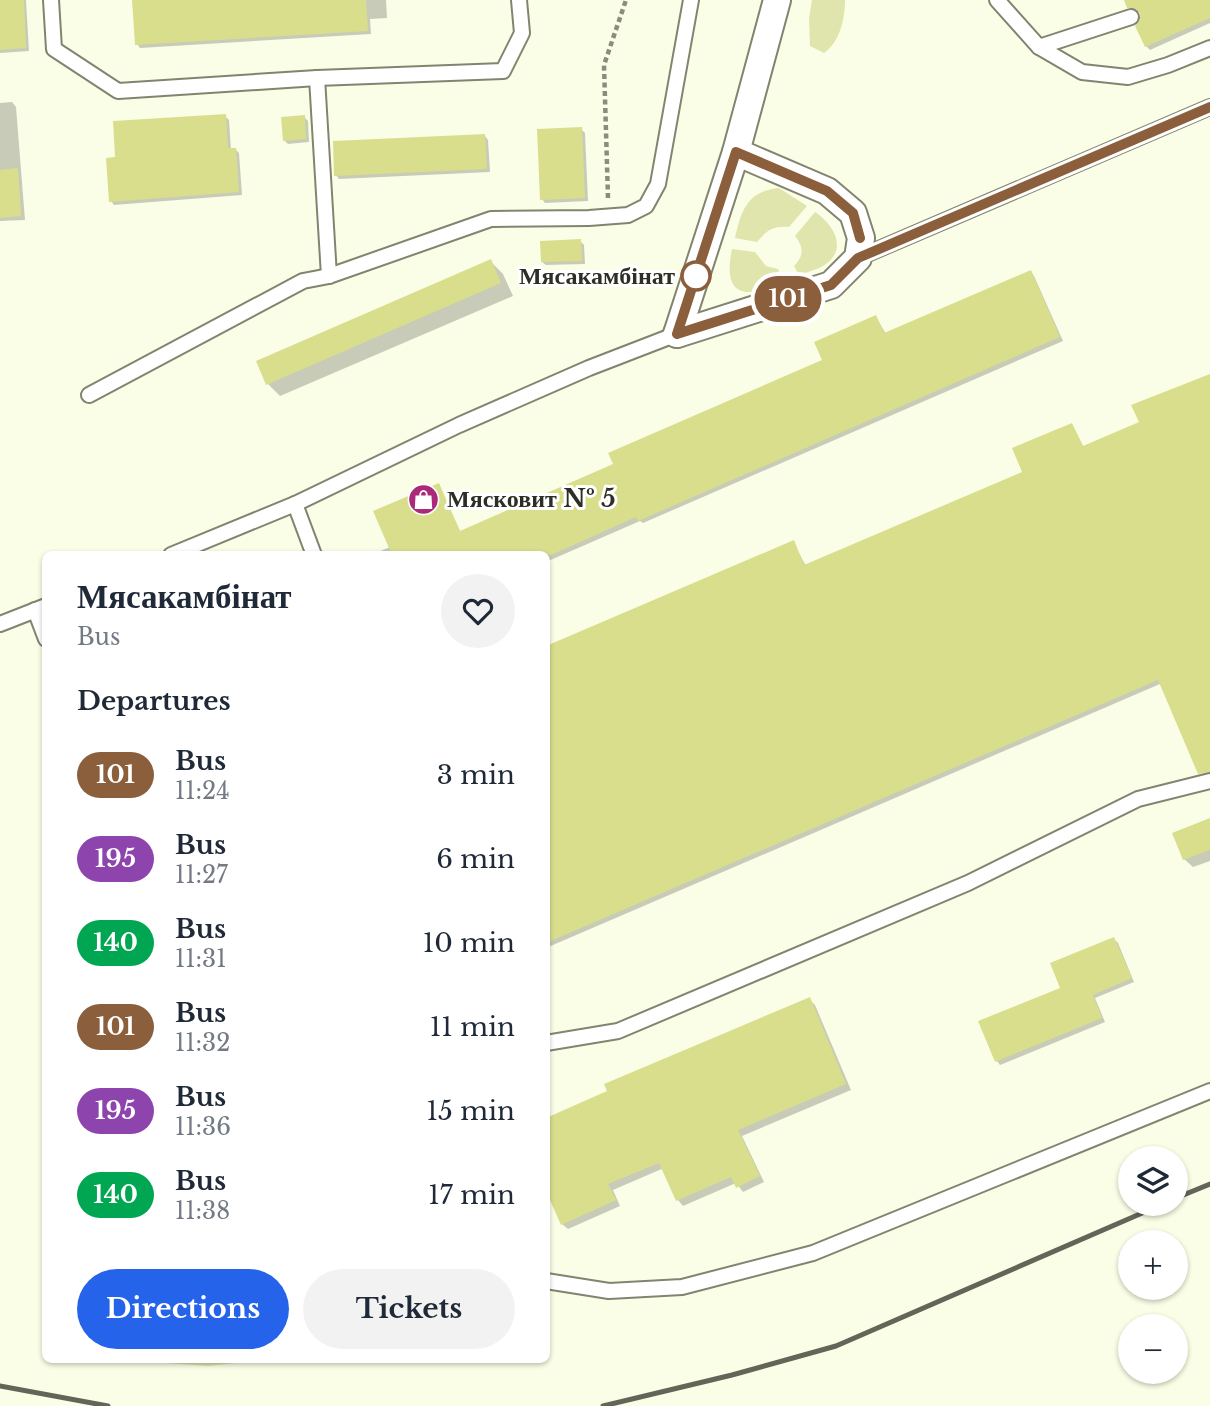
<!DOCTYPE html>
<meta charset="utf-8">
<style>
:root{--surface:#fff;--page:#f2f2f3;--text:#1f2937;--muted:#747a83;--accent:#2563eb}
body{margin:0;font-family:"Libre Baskerville",serif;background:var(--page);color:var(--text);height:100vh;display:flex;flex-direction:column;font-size:26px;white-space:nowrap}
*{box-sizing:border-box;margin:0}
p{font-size:23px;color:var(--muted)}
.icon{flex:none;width:38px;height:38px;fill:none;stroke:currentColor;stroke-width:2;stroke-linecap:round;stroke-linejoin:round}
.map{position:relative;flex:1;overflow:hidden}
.sheet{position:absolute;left:42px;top:551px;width:508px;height:812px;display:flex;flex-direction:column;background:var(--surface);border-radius:10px;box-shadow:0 2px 5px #0004}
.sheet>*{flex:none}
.badge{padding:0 14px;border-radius:23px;font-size:24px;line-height:46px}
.buttons{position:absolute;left:1118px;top:1146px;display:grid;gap:14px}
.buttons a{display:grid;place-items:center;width:70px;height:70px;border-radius:50%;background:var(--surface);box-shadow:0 2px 5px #0004;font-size:35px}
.map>.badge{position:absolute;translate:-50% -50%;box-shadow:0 0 0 4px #fff}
h2{padding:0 35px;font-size:26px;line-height:63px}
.round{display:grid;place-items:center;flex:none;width:74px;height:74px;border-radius:37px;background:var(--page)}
.head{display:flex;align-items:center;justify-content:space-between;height:119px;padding:0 35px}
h1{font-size:33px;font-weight:700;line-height:52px}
.button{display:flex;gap:14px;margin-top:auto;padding:14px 35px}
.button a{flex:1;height:80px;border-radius:42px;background:var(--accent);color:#fff;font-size:28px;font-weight:700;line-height:80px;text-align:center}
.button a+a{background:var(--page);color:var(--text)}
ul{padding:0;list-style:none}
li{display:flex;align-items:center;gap:21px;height:84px;padding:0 35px}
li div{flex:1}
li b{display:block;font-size:26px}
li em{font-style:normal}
li .badge{min-width:77px;font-weight:700;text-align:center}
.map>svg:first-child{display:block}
.green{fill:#e0e5ad}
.shadow{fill:#0003}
.building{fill:#d9de8d}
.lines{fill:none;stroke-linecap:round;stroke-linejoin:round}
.lane-casing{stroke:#82846f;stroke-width:18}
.street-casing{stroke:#82846f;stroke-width:30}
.path{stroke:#8a8c7c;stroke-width:4.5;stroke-dasharray:5 3.5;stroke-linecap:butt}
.lane{stroke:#fff;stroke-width:14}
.street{stroke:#fff;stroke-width:26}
.rail{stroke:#646558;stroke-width:5}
.line-casing{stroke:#fff;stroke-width:16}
.line{stroke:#8b5e3c;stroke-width:10}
.stop-dot{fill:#fff;stroke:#8b5e3c;stroke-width:3.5}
.labels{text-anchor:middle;stroke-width:6;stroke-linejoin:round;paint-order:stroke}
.stop-label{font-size:24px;font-weight:bold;fill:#2d2e25;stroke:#fff;text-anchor:end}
.poi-label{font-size:24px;font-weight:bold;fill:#2d2e25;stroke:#fff;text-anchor:start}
</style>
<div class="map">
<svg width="1210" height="1406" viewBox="0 0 1210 1406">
<rect width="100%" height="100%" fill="#fbfee6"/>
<!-- green -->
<g class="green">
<path d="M812 0H845C845 18 840 42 824 53L810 46 809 18Z"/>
<path d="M779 188 807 206 789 227C773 226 767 230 757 242L735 238C741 211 747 191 779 188Z"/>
<path d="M815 212C833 224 848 248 826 264 819 269 808 272 799 275L794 266C804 256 804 247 795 236Z"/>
<path d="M732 249 755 252 766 266 778 269 783 283C745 299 722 297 732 249Z"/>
<path d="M126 1360H263L208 1366Z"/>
</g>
<!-- shadow -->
<g class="shadow">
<path d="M0 0H26L29 51 0 53Z"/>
<path d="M134 0H386L387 18 370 19 371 34 140 48 137 44Z"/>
<path d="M1126 0H1210V23L1150 50 1146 46 1142 13 1133 11Z"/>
<path d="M12 102 16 107 25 220 0 221V103Z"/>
<path d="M225 116 229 120 231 150 235 149 239 153 242 195 114 205 111 201 117 159Z"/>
<path d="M304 117 308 121 309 142 288 144 284 140Z"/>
<path d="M581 129 585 133 588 201 545 203 542 199Z"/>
<path d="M485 136 488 140 490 172 339 179 336 175Z"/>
<path d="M580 241 584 245 585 264 546 265 542 262Z"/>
<path d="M490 261 503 274 513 296 280 396 268 384Z"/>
<path d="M1031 272 1034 276 1063 341 643 523 640 521 546 562V555H371L390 547 438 485 461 533 615 464 825 361 876 317 886 334Z"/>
<path d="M1210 375V769L1160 684 546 948V648L793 542 806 566 1024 473 1072 425 1084 448 1141 423Z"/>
<path d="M1210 820V861L1193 867 1184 859Z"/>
<path d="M1114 939 1118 943 1134 982 1095 998 1105 1022 1000 1065 997 1061 1062 989Z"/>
<path d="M809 999 815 1005 851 1090 742 1136 764 1182 743 1192 736 1183 683 1206 678 1200 664 1168 613 1190 620 1206 568 1229 562 1224 546 1187V1120Z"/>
</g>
<!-- building -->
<g class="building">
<path d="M0 0H24L26 48 0 50Z"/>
<path d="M132 0H366L368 31 135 45Z"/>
<path d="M1124 0H1210V18L1145 47 1135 26 1140 20V13L1134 8H1127Z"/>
<path d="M226 114 228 148H236L239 192 109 202 106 158 115 157 113 121Z"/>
<path d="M305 115 306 139 283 141 281 117Z"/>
<path d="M582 127 585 198 540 200 537 129Z"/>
<path d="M485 134 487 169 334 176 333 141Z"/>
<path d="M18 168 21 216 0 218V170Z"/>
<path d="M581 239 582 261 541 262 540 241Z"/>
<path d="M491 259 501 283 266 385 256 361Z"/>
<path d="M1031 270 1060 337 638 521 636 517 551 555H392L373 511 439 483 460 531 613 464 608 453 822 360 814 342 876 315 884 333Z"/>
<path d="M1210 374V772L1198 774 1158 680 546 943V646L794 540 804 565 1022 472 1012 448 1072 423 1083 446 1139 422 1131 405Z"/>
<path d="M1210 818V850L1183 860 1172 833Z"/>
<path d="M1114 937 1132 978 1093 995 1102 1018 995 1062 978 1021 1060 988 1050 963Z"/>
<path d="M810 997 846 1084 738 1130 760 1176 736 1188 731 1177 676 1201 659 1163 608 1184 616 1200 561 1225 546 1191V1118L607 1091 604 1084Z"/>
</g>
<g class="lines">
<defs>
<g id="lane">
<path d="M51 0 54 49 118 91 317 78 503 71 522 33 519 0"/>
<path d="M997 0 1039 47 1082 72 1128 77 1168 65 1210 48"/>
<path d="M1039 47 1131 17"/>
<path d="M317 78 329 276"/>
<path d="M858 258 1210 107"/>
<path d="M89 395 303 281 329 276 491 219 589 218 628 215 646 206 658 184 691 0"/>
<path d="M295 504 314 555"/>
<path d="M171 555 295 504 459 425 589 368 677 334"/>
<path d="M35 610 46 639"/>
<path d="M0 624 46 606"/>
<path d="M546 1043 618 1031 968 883 1138 799 1210 781"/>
<path d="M546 1281 609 1291 682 1287 813 1253 1210 1091"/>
</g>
<g id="street">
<path d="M677 334 831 285 858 258 861 238 853 213 827 191 736 152"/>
<path d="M677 334 736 152 777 0"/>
</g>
</defs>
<!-- lane casing -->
<use href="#lane" class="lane-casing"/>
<!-- street casing -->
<use href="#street" class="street-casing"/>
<!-- path -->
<path class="path" d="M608 198 604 65 626 0"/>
<!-- lane -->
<use href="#lane" class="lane"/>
<!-- street -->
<use href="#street" class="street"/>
<!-- rail -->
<g class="rail">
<path d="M1176 1198 1210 1184"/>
<path d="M0 1386 108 1406"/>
<path d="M603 1406 732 1375 836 1346 1163 1204"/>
</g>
</g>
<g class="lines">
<defs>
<path id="line" d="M860 238 853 213 827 191 736 152 677 334 831 285 858 258 1210 107"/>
</defs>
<!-- line casing -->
<use href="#line" class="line-casing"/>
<!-- line -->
<use href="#line" class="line"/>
</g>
<!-- icons -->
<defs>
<symbol id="shop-disc" viewBox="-11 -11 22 22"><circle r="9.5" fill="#aa2a79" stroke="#fff"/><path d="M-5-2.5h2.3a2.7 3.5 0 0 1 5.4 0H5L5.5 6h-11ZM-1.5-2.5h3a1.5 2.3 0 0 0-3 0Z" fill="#fff"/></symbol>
</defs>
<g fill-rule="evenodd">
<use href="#shop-disc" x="406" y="482" width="35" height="35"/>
</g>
<!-- markers -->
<circle class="stop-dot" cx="696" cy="276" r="14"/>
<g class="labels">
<!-- stop labels -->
<g class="stop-label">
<text x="675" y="284">Мясакамбінат</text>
</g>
<!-- poi labels -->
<g class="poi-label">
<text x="447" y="507">Мясковит № 5</text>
</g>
</g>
</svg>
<div class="buttons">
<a><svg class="icon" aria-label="layers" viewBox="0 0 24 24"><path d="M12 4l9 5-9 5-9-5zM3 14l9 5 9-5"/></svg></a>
<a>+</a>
<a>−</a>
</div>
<b class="badge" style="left:788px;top:299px;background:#8b5e3c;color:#fff">101</b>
<section class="sheet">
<div class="head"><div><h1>Мясакамбінат</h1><p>Bus</p></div><a class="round"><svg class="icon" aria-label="heart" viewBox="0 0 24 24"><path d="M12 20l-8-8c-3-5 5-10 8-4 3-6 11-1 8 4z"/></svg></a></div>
<h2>Departures</h2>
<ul>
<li><span class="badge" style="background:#8b5e3c;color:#fff">101</span><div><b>Bus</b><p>11:24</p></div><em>3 min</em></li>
<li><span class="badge" style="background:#8e44ad;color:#fff">195</span><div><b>Bus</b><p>11:27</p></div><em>6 min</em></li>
<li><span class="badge" style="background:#00a651;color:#fff">140</span><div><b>Bus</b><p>11:31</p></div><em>10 min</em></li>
<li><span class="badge" style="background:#8b5e3c;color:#fff">101</span><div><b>Bus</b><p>11:32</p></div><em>11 min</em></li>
<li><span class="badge" style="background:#8e44ad;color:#fff">195</span><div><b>Bus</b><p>11:36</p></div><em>15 min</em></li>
<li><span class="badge" style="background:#00a651;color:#fff">140</span><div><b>Bus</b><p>11:38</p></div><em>17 min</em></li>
</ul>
<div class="button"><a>Directions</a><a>Tickets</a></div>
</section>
</div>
